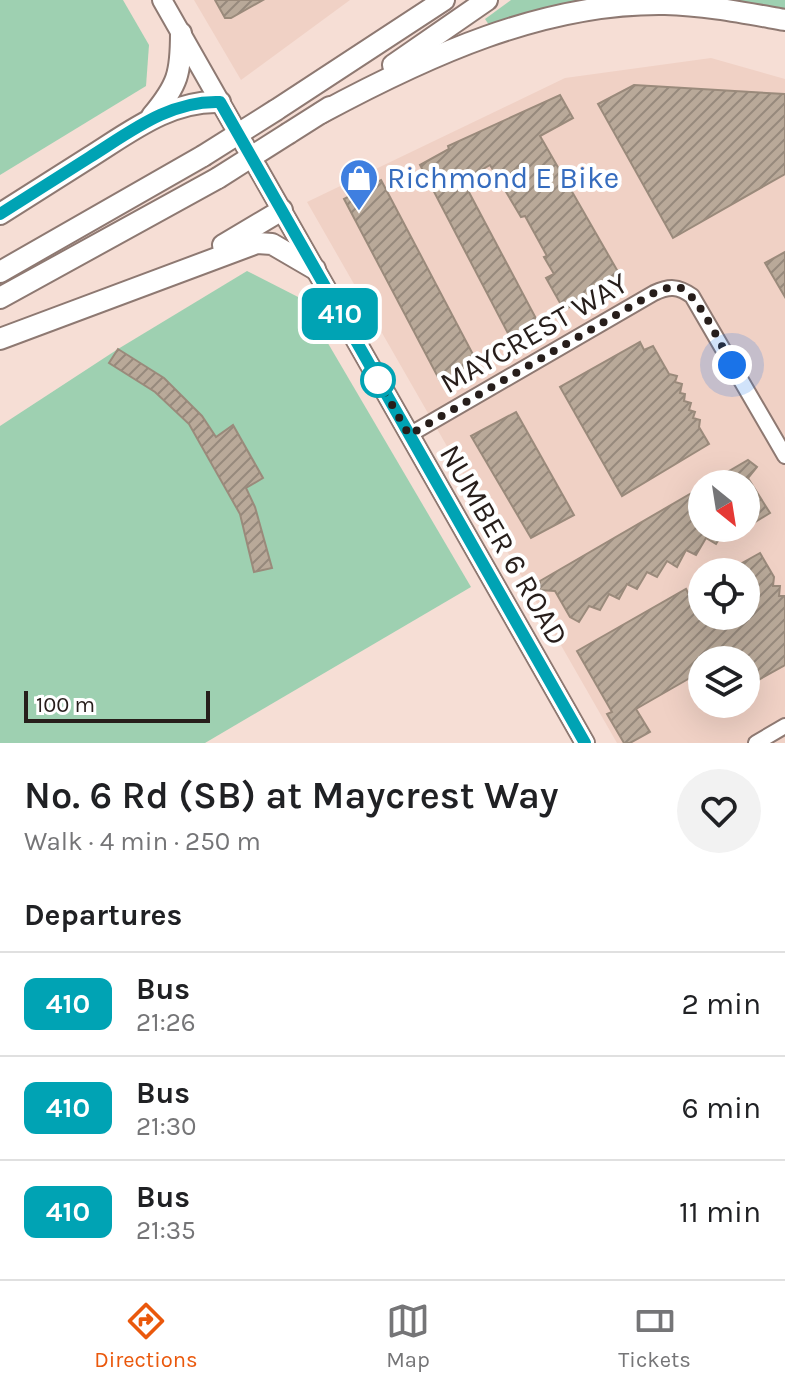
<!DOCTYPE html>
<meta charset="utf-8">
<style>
:root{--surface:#fff;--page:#f2f2f2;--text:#202124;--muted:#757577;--line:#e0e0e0;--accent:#ea580c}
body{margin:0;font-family:Karla,sans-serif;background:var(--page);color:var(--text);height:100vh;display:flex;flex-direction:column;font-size:30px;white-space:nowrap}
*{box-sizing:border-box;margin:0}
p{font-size:26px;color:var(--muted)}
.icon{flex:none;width:44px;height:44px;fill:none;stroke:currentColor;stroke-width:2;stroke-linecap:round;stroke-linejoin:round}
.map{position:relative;height:743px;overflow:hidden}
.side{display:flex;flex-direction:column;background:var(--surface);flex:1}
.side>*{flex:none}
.badge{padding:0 16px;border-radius:12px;font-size:28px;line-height:52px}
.needle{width:52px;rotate:150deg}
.controls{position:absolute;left:688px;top:470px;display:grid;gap:16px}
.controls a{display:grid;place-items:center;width:72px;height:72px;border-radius:50%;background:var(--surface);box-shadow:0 8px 32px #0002;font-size:40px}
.scale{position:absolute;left:24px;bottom:20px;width:186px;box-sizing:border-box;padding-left:8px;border:4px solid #271e1b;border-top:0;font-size:22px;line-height:28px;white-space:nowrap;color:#271e1b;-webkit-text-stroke:6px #fff;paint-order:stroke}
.you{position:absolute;width:40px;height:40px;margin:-20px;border:6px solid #fff;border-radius:50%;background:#1a73e8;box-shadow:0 0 0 12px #1a73e833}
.map>.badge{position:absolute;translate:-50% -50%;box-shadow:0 0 0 4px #fff}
h2{padding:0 24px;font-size:30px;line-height:72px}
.round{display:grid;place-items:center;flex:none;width:84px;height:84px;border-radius:42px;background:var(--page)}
.head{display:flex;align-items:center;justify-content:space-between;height:136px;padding:0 24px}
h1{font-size:38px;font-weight:600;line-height:60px}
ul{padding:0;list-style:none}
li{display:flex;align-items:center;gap:24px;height:104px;padding:0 24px;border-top:2px solid var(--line)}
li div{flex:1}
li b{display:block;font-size:30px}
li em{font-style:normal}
li .badge{min-width:88px;font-weight:700;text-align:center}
.tabs{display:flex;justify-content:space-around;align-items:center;height:112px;border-top:2px solid var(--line);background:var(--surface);font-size:22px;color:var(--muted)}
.tabs a{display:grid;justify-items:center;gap:4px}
.tabs .current{color:var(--accent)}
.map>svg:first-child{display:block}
.built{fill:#f0d1c5;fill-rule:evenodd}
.green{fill:#9ed0b1}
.building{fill:url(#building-hatch);stroke:#9a8a7b;stroke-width:2}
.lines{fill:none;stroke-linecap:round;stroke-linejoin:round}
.minor-casing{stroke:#8e7972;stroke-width:18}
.major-casing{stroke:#8e7972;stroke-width:22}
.highway-casing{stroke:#8e7972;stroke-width:24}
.minor{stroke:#fff;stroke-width:14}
.major{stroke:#fff;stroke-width:18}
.highway{stroke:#fff;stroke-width:20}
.highway-bridge-casing{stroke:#8e7972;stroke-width:24;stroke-linecap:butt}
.highway-bridge{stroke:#fff;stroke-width:20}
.line-casing{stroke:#fff;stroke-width:18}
.line{stroke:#00a3b4;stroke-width:12}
.walk{stroke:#271e1b;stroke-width:8;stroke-dasharray:0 14.4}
.stop-dot{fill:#fff;stroke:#00a3b4;stroke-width:4}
.labels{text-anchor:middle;stroke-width:8;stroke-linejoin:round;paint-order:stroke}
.shop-label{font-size:30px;fill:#366cbe;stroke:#fff;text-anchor:start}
.street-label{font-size:30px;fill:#271e1b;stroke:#fff}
</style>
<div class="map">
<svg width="785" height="743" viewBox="0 0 785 743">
<defs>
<pattern id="building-hatch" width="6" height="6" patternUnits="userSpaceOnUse" patternTransform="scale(2)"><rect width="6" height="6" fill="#b9a999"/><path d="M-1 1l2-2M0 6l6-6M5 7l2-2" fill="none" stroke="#96897c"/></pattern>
</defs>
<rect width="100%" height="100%" fill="#f6ded5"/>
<!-- built -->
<g class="built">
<path d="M194 0H350L241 80Z"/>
<path d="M711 58 785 79V743H617L307 202 565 78ZM702 484H746V528H702ZM702 572H746V616H702ZM702 660H746V704H702Z"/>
</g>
<!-- green -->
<g class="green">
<path d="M0 0H123L149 45 146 86 0 175Z"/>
<path d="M511 0H633L489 25 485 19Z"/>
<path d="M723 0H785V9Z"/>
<path d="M247 271 302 299 471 587 205 743H0V426L118 349Z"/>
</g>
<!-- building -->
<g class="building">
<path d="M215 0H263L231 18H225Z"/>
<path d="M634 85 785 94V174L673 238 598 104Z"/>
<path d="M560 95 573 118 540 136 621 277 612 285 564 310 546 278 554 274 544 257 547 256 525 216 521 217 490 165 463 181 540 326 512 341 420 165 449 149 448 146Z"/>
<path d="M381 180 477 362 440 381 344 199Z"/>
<path d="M785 252V297L765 263Z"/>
<path d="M640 342 644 350 653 346 669 374 677 376 675 382 682 384 680 393 685 394 684 401 691 403 689 410 695 412 693 418 700 420 699 427 709 444 622 496 560 387Z"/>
<path d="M118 349 164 378 202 416 216 437 233 425 263 478 246 488 255 507 272 568 254 572 240 514 189 424 155 392 109 363Z"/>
<path d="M516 412 574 515 531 538 471 436Z"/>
<path d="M748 460 757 467 748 478 770 513 755 522 746 516V484H707Z"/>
<path d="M702 487V528H726L716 544 706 538 696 555 686 550 677 567 667 561 657 577 647 572 637 589 627 584 619 599 609 594 600 610 589 606 579 622 570 617 555 591 540 590V581Z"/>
<path d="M760 553 774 577 773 586H780L779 596H785V665L746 687V660H732L729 655 721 660H702V671L636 709 650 732 630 743H624L607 714 612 712 577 651 686 589 688 593 702 586V616H746V572H726Z"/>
</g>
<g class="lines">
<defs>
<g id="minor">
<path d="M409 435 654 293C669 286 678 286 692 296L785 456"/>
<path d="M756 743 785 726"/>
</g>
<path id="major" d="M162 0 585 743"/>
<g id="highway">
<path d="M393 65 487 0"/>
<path d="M276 110 444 0"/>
<path d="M321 113C425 57 543 2 665 4 705 5 745 13 785 20"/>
<path d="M152 116C178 85 181 73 181 33"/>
<path d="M289 133 330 107"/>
<path d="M0 214C30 195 60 176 90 157 130 132 170 100 220 102"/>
<path d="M223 245 282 210"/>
<path d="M0 272 203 156"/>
<path d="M0 298 218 178"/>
<path d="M0 339 257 243 272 244 315 269"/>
</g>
</defs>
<!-- minor casing -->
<use href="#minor" class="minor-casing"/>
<!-- major casing -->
<use href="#major" class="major-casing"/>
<!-- highway casing -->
<use href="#highway" class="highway-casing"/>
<!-- minor -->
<use href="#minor" class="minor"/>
<!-- major -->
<use href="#major" class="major"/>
<!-- highway -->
<use href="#highway" class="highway"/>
<defs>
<g id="highway-bridge">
<path d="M203 156 276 110"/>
<path d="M218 178 289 133"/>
</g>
</defs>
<!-- highway-bridge casing -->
<use href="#highway-bridge" class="highway-bridge-casing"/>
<!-- highway-bridge -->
<use href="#highway-bridge" class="highway-bridge"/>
</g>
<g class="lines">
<defs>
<path id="line" d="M0 214C30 195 60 176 90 157 130 132 170 100 220 102L585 743"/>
</defs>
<!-- line casing -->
<use href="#line" class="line-casing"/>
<!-- line -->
<use href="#line" class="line"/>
<!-- walk -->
<path class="walk" d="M378 380 409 435 654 293C661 290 670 286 678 287 697 291 722 348 732 365"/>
</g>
<!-- icons -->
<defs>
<symbol id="shop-pin" viewBox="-11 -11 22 30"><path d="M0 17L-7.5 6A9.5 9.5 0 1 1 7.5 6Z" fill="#3f7fe0" stroke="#fff"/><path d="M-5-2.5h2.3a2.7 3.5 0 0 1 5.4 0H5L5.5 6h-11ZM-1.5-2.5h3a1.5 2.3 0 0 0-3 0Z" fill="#fff"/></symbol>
</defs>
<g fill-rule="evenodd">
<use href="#shop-pin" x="337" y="156" width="44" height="60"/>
</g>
<!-- markers -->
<circle class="stop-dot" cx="378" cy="380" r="16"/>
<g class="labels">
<!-- shop labels -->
<g class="shop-label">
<text x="387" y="188">Richmond E Bike</text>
</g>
<!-- street labels -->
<g class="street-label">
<text transform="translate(534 333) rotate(-30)" y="10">MAYCREST WAY</text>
<text transform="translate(504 545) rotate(60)" y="10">NUMBER 6 ROAD</text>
</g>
</g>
</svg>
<div class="controls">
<a><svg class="needle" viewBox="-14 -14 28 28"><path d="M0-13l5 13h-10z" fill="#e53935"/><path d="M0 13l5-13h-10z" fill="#757577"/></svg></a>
<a><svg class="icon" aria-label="locate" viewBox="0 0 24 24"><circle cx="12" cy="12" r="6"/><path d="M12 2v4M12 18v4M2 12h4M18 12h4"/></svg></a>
<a><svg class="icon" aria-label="layers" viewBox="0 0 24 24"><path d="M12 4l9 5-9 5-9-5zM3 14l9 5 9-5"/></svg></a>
</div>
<div class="scale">100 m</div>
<div class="you" style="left:732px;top:365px"></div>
<b class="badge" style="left:340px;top:314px;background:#00a3b4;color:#fff">410</b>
</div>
<section class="side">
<div class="head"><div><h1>No. 6 Rd (SB) at Maycrest Way</h1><p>Walk · 4 min · 250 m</p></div><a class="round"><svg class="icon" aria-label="heart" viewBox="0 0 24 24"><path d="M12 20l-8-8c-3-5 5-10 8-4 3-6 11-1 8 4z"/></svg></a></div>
<h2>Departures</h2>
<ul>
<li><span class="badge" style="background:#00a3b4;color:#fff">410</span><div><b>Bus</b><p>21:26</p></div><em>2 min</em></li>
<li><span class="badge" style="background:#00a3b4;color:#fff">410</span><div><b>Bus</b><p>21:30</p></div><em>6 min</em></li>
<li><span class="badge" style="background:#00a3b4;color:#fff">410</span><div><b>Bus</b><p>21:35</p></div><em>11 min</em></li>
</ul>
</section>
<nav class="tabs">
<a class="current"><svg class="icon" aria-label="directions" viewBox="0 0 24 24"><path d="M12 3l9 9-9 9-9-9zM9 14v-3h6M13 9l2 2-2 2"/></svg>Directions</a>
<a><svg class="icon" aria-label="map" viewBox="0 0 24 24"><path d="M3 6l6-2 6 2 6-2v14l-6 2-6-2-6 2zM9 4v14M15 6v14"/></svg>Map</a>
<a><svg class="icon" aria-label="tickets" viewBox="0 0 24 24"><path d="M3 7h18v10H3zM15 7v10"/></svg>Tickets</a>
</nav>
